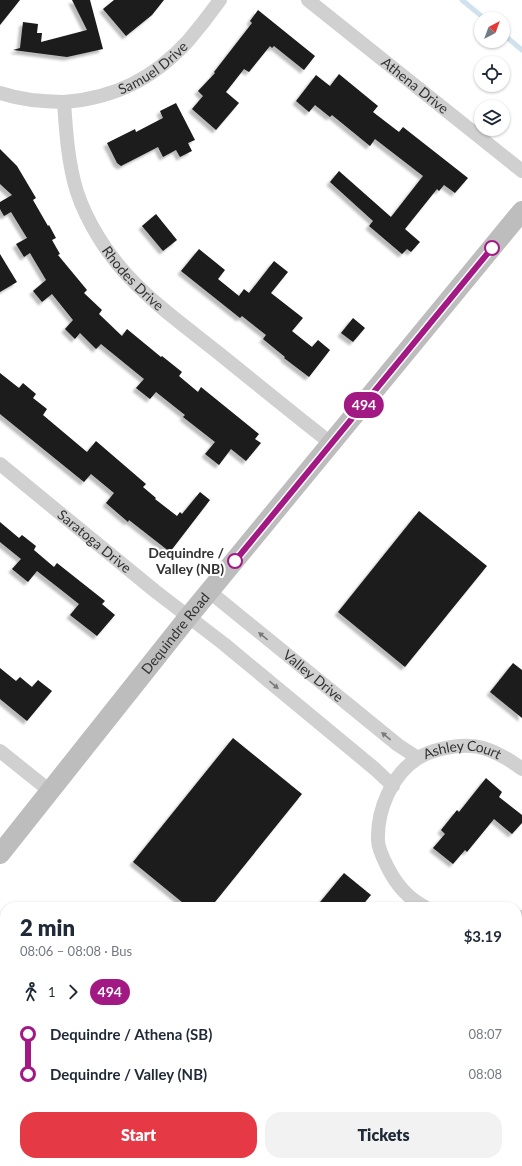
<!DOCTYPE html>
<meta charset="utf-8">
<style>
:root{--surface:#fff;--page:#f2f2f3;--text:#1f2937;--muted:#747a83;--accent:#e63946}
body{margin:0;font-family:Lato,sans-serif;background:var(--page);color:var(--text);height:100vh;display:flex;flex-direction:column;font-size:15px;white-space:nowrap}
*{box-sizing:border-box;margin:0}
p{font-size:13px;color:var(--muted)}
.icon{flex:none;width:22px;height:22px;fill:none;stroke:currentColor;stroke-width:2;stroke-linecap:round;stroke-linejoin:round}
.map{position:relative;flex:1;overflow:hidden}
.side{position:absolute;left:0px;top:902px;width:522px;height:264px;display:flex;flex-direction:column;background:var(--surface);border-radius:16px 16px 0 0;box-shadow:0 1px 3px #0004}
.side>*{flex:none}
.badge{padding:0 8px;border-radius:13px;font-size:14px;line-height:26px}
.needle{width:26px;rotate:41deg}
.buttons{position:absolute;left:474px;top:12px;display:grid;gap:8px}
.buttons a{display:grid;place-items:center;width:36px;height:36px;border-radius:50%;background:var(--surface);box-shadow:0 1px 3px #0004;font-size:20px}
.map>.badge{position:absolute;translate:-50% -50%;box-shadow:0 0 0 2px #fff}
.legs{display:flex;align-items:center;gap:6px;height:44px;padding:0 20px;font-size:13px}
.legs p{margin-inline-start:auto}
.headline{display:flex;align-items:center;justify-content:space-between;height:68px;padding:0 20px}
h1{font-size:22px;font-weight:800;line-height:30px}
.action{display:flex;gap:8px;margin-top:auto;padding:8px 20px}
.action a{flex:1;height:46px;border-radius:16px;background:var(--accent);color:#fff;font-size:16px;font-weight:800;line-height:46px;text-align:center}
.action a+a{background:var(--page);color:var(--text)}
ul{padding:0 20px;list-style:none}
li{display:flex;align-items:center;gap:14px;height:40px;font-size:15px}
li i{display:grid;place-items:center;width:6px;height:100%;margin:0 5px;background:currentColor}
li i::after{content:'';width:10px;height:10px;margin:-5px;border:3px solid;border-radius:50%;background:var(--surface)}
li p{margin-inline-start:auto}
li:first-child i{background:linear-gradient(#0000 50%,currentColor 0)}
li:last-child i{background:linear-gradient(currentColor 50%,#0000 0)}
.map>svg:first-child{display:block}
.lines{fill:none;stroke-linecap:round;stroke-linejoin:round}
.stream{stroke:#cfe2ee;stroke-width:5}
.building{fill:#1a1a1a;filter:url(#shadow)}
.street{stroke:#d0d0d0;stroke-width:14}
.secondary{stroke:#bdbdbd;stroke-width:20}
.oneway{fill:#7a7a7a}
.line-1-casing{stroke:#fff;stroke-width:9}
.line-1{stroke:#a31984;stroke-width:6}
.stop-1-dot{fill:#fff;stroke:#a31984;stroke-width:2}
.labels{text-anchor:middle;stroke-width:4;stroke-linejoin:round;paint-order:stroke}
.street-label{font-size:14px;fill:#333;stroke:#fff}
.stop-label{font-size:14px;font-weight:bold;fill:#333;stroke:#fff;text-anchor:end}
</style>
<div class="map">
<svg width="522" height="1166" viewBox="0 0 522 1166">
<defs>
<filter id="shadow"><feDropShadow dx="-3.5" dy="3.5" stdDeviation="1" flood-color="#0004"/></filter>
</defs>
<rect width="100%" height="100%" fill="#fff"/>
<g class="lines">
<!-- stream -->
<g class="stream">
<path d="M462 0 485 19"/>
<path d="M503 34 522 50"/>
</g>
</g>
<!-- building -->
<g class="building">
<path d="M0 0H20L0 25Z"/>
<path d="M72 0H90L103 49 67 57 13 50 20 48 23 22 38 24 37 33H42L41 42 87 30Z"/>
<path d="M114 0H164L152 15 126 36 103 9Z"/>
<path d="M258 10 315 56 304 70 274 46 272 48 270 46 249 72 244 69 226 92 239 103 216 130 192 109 203 96 198 91 215 73 214 72 252 23 250 21Z"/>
<path d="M339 74 378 106 373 112 399 132 403 127 468 178 455 193 444 185 439 191 437 189 405 229 420 242 411 252 407 249 402 254 369 226 373 221 330 182 339 171 391 217 423 176 375 139 370 146 332 115 330 117 315 105 309 112 296 101 316 75 330 86Z"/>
<path d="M176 103 195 140 188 143 192 151 180 157 176 150 163 157 158 147 121 166 117 163 107 143 135 129 136 132 163 118 160 111Z"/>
<path d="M0 149 17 166 36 198 33 200 48 226 49 225 56 238 52 240 60 254 58 255 87 290 84 293 102 310 99 314 122 336 127 329 161 357 162 356 182 372 179 376 198 392 201 387 259 434 255 439 261 443 246 461 231 449 219 465 205 454 215 442 183 417 185 415 156 392 150 399 136 388 144 379 101 344 96 349 80 333 75 339 65 329 73 320 52 294 42 302 33 291 46 280 30 253 24 257 16 244 27 238 11 212 4 216 0 209V202L12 195 0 184Z"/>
<path d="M156 214 177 240 163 251 142 226Z"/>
<path d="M199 249 225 270 218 279 239 296 244 289 249 293 274 261 288 272 271 293 303 318 292 331 312 347 318 340 330 350 309 377 284 358 285 357 263 339 266 335 242 316 240 318 181 271Z"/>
<path d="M0 254 17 282 0 292Z"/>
<path d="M353 318 365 328 353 342 341 333Z"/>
<path d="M0 373 19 388 23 383 36 394 33 398 47 409 43 415 87 452 96 441 146 484 143 487 156 498 155 499 177 516 180 512 182 514 200 492 210 500 170 552 129 520 128 522 106 503 114 493 91 474 84 482 0 414Z"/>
<path d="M419 511 487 566 405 667 338 612Z"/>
<path d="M0 522 19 538 22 535 36 546 34 550 54 567 57 563 105 601 102 604 115 615 97 636 70 615 79 604 60 589 37 571 28 582 12 569 21 559 0 542Z"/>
<path d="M513 663 522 670V718L490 692Z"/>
<path d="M0 668 16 681 20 677 32 687 38 680 52 691 27 721 0 699Z"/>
<path d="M233 738 302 794 211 907H188L133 862Z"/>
<path d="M486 778 502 792 499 797 522 815V823L512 834 494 819 467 852 465 850 453 864 433 848 445 834 441 830 457 810 459 812Z"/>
<path d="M344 873 371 895 361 907H316Z"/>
</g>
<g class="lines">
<!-- street -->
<g class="street">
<path id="s1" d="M308 0 522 171"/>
<path id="s2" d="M0 93C21 100 42 102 64 102 66 132 68 163 77 192 87 222 107 254 129 277 156 306 190 330 221 355 258 385 295 415 332 444"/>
<path id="s3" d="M64 102C115 98 153 79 188 41 199 28 210 14 220 0"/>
<path id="s4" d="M0 464 155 591 224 644 375 769 393 786"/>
<path id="s5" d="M210 592 398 745 418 758"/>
<path d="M0 751 50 791"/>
<path id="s6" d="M425 907C409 899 396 884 388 868 384 860 378 849 378 840 377 810 392 774 418 758 431 750 454 745 470 746 487 746 509 759 522 769"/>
<path d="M517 918 522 917"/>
<path d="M517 997 522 991"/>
<path d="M0 1074 5 1078"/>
<path d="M108 1161 114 1166"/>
</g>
<!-- secondary -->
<path class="secondary" id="s7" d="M0 854 189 616 522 211"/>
</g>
<!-- one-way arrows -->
<defs><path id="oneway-solid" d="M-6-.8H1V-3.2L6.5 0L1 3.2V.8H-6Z"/></defs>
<g class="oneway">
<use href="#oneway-solid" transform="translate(263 636) rotate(-141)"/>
<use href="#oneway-solid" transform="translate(274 685) rotate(40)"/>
<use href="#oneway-solid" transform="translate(386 736) rotate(-141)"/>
</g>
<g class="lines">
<defs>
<path id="line-1" d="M235 561 492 248"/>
</defs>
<!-- line-1 casing -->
<use href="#line-1" class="line-1-casing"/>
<!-- line-1 -->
<use href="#line-1" class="line-1"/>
</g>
<!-- markers -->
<g class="stop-1-dot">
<circle cx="492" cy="248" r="7"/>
<circle cx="235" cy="561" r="7"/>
</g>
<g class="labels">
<!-- street labels -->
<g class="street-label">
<text dy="5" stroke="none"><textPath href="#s3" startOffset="97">Samuel Drive</textPath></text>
<text dy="5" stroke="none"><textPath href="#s1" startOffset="137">Athena Drive</textPath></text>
<text dy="5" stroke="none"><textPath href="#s2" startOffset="260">Rhodes Drive</textPath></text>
<text dy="5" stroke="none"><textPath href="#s4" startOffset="122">Saratoga Drive</textPath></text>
<text dy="5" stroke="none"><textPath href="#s7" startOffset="282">Dequindre Road</textPath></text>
<text dy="5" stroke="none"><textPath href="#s5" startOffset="133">Valley Drive</textPath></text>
<text dy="5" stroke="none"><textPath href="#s6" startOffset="226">Ashley Court</textPath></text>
</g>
<!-- stop labels -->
<g class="stop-label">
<text x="224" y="558">Dequindre /<tspan x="224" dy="16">Valley (NB)</tspan></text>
</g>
</g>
</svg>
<div class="buttons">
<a><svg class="needle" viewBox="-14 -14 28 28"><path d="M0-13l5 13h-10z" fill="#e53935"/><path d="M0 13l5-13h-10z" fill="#747a83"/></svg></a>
<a><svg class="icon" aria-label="locate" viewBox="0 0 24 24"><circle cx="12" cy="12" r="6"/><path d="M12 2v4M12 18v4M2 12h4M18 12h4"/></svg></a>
<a><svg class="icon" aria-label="layers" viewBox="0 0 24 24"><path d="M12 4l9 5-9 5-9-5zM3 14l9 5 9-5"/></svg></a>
</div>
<b class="badge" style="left:364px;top:405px;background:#a31984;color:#fff">494</b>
<section class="side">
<div class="headline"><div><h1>2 min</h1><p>08:06 – 08:08 · Bus</p></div><b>$3.19</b></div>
<div class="legs"><svg class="icon" aria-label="walk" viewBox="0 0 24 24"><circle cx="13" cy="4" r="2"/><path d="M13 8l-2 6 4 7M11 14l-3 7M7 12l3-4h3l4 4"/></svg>1<svg class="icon" aria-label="forward" viewBox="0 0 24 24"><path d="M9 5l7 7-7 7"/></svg><b class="badge" style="background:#a31984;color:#fff">494</b></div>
<ul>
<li><i style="color:#a31984"></i><b>Dequindre / Athena (SB)</b><p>08:07</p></li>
<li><i style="color:#a31984"></i><b>Dequindre / Valley (NB)</b><p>08:08</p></li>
</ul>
<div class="action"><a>Start</a><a>Tickets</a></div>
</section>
</div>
